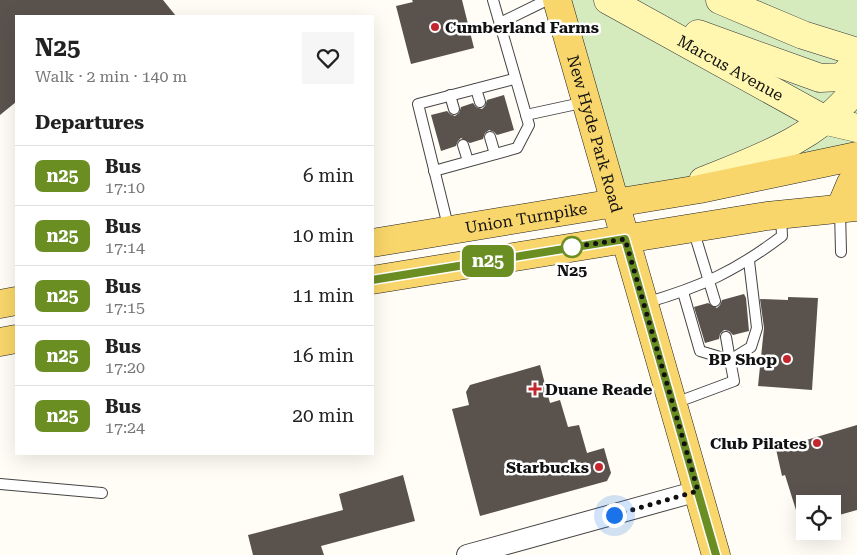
<!DOCTYPE html>
<meta charset="utf-8">
<style>
:root{--surface:#fff;--page:#f6f6f6;--text:#222;--muted:#767676;--line:#e0e0e0}
body{margin:0;font-family:"Roboto Serif",serif;background:var(--page);color:var(--text);height:100vh;display:flex;flex-direction:column;font-size:19px;white-space:nowrap}
*{box-sizing:border-box;margin:0}
p{font-size:16px;color:var(--muted)}
.icon{flex:none;width:28px;height:28px;fill:none;stroke:currentColor;stroke-width:2;stroke-linecap:round;stroke-linejoin:round}
.map{position:relative;flex:1;overflow:hidden}
.panel{position:absolute;left:15px;top:15px;width:359px;height:440px;display:flex;flex-direction:column;background:var(--surface);border-radius:0px;box-shadow:0 5px 20px #0002}
.panel>*{flex:none}
.badge{padding:0 10px;border-radius:8px;font-size:18px;line-height:32px}
.tools{position:absolute;left:796px;top:495px;display:grid;gap:10px}
.tools a{display:grid;place-items:center;width:45px;height:45px;border-radius:0px;background:var(--surface);box-shadow:0 5px 20px #0002;font-size:25px}
.you{position:absolute;width:25px;height:25px;margin:-12px;border:4px solid #fff;border-radius:50%;background:#1a73e8;box-shadow:0 0 0 8px #1a73e833}
.map>.badge{position:absolute;translate:-50% -50%;box-shadow:0 0 0 2px #fff}
h2{padding:0 20px;font-size:19px;line-height:45px}
.round{display:grid;place-items:center;flex:none;width:52px;height:52px;border-radius:0px;background:var(--page)}
.head{display:flex;align-items:center;justify-content:space-between;height:85px;padding:0 20px}
h1{font-size:24px;font-weight:700;line-height:38px}
ul{padding:0;list-style:none}
li{display:flex;align-items:center;gap:15px;height:60px;padding:0 20px;border-top:1px solid var(--line)}
li div{flex:1}
li b{display:block;font-size:19px}
li em{font-style:normal}
li .badge{min-width:55px;font-weight:700;text-align:center}
.map>svg:first-child{display:block}
.green{fill:#d5ebbd}
.building{fill:#5a524d}
.lines{fill:none;stroke-linecap:round;stroke-linejoin:round}
.lane-casing{stroke:#444;stroke-width:12}
.street-casing{stroke:#444;stroke-width:22}
.secondary-casing{stroke:#333;stroke-width:29}
.primary-casing{stroke:#222;stroke-width:29}
.lane{stroke:#fff;stroke-width:10}
.street{stroke:#fff;stroke-width:20}
.secondary{stroke:#fff6b0;stroke-width:28}
.primary{stroke:#f9d66b;stroke-width:28}
.line-casing{stroke:#fff;stroke-width:11}
.line{stroke:#6b8e23;stroke-width:8}
.walk{stroke:#111;stroke-width:5;stroke-dasharray:0 9}
.poi-dot{fill:#c4262e;stroke:#fff;stroke-width:2}
.stop-dot{fill:#fff;stroke:#6b8e23;stroke-width:2.5}
.labels{text-anchor:middle;stroke-width:5;stroke-linejoin:round;paint-order:stroke}
.poi-label{font-size:16px;font-weight:bold;fill:#111;stroke:#fff;text-anchor:end}
.street-label{font-size:16px;fill:#111;stroke:#fff}
.stop-label{font-size:16px;font-weight:bold;fill:#111;stroke:#fff}
</style>
<div class="map">
<svg width="857" height="555" viewBox="0 0 857 555">
<rect width="100%" height="100%" fill="#fffdf5"/>
<!-- green -->
<path class="green" d="M557 0H857V156L616 203Z"/>
<!-- building -->
<g class="building">
<path d="M0 0H163L176 16H16V102L0 115Z"/>
<path d="M412 0H462L474 48 411 64 396 6 413 2Z"/>
<path d="M504 95 514 130 497 135 494 132 489 130 485 133 483 139 470 143 461 138 458 141 456 146 441 151 431 115 447 111 450 114 455 116 459 113 461 107 473 103 476 107 482 109 485 106 487 100Z"/>
<path d="M744 294 746 298 749 331 733 335 729 331 724 330 720 334 719 339 705 343 694 307 708 303 717 308 720 305 722 300Z"/>
<path d="M788 297 818 298 812 390 758 386 764 328 760 299 788 300Z"/>
<path d="M540 365 550 403 560 400 568 427 579 425 587 453 604 448 611 473 607 481 480 516 452 409 469 405 466 392 470 385Z"/>
<path d="M857 425V510L832 517V504H805V525L801 526 785 475 782 476 776 449Z"/>
<path d="M403 475 415 521 321 546 324 555H253L248 535 343 510 339 494Z"/>
</g>
<g class="lines">
<defs>
<g id="lane">
<path d="M500 23 547 0"/>
<path d="M476 89 480 102"/>
<path d="M450 95 454 109"/>
<path d="M526 115 586 102"/>
<path d="M490 137 495 154"/>
<path d="M463 145 468 161"/>
<path d="M434 171 517 148 529 125 493 0"/>
<path d="M840 210 841 252"/>
<path d="M693 229 715 301"/>
<path d="M449 230 418 104 514 79"/>
<path d="M683 292 700 351 730 360 726 337"/>
<path d="M645 303C701 287 736 271 782 236L781 215"/>
<path d="M675 403 734 381 730 360 751 347 757 328 749 261"/>
<path d="M0 484 102 493"/>
</g>
<path id="street" d="M467 555 698 491"/>
<g id="secondary">
<path id="s1" d="M608 0 827 121 857 128"/>
<path d="M720 0 803 35 857 52"/>
<path d="M698 34 820 78 842 77 857 62"/>
<path d="M703 181C758 159 821 137 857 87"/>
</g>
<g id="primary">
<path id="s2" d="M557 0 716 555"/>
<path d="M840 209 851 183 857 179"/>
<path id="s3" d="M372 243 700 189 857 156"/>
<path d="M372 280 767 216 857 207"/>
<path d="M0 304 16 301"/>
<path d="M0 342 16 339"/>
</g>
</defs>
<!-- lane casing -->
<use href="#lane" class="lane-casing"/>
<!-- street casing -->
<use href="#street" class="street-casing"/>
<!-- secondary casing -->
<use href="#secondary" class="secondary-casing"/>
<!-- primary casing -->
<use href="#primary" class="primary-casing"/>
<!-- lane -->
<use href="#lane" class="lane"/>
<!-- street -->
<use href="#street" class="street"/>
<!-- secondary -->
<use href="#secondary" class="secondary"/>
<!-- primary -->
<use href="#primary" class="primary"/>
</g>
<g class="lines">
<defs>
<path id="line" d="M372 280 625 239 716 555"/>
</defs>
<!-- line casing -->
<use href="#line" class="line-casing"/>
<!-- line -->
<use href="#line" class="line"/>
<!-- walk -->
<path class="walk" d="M572 247 566 248 625 239 698 491 614 515"/>
</g>
<!-- markers -->
<g class="poi-dot">
<circle cx="435" cy="27" r="5"/>
<circle cx="787" cy="359" r="5"/>
<path d="M532.5 381.5h5v5h5v5h-5v5h-5v-5h-5v-5h5z"/>
<circle cx="817" cy="443" r="5"/>
<circle cx="599" cy="467" r="5"/>
</g>
<circle class="stop-dot" cx="572" cy="247" r="10"/>
<g class="labels">
<!-- poi labels -->
<g class="poi-label">
<text x="445" y="33" text-anchor="start">Cumberland Farms</text>
<text x="777" y="365">BP Shop</text>
<text x="545" y="395" text-anchor="start">Duane Reade</text>
<text x="807" y="449">Club Pilates</text>
<text x="589" y="473">Starbucks</text>
</g>
<!-- street labels -->
<g class="street-label">
<text dy="6" stroke="none"><textPath href="#s1" startOffset="140">Marcus Avenue</textPath></text>
<text dy="6" stroke="none"><textPath href="#s2" startOffset="139">New Hyde Park Road</textPath></text>
<text dy="6" stroke="none"><textPath href="#s3" startOffset="156">Union Turnpike</textPath></text>
</g>
<!-- stop labels -->
<g class="stop-label">
<text x="572" y="276">N25</text>
</g>
</g>
</svg>
<div class="tools">
<a><svg class="icon" aria-label="locate" viewBox="0 0 24 24"><circle cx="12" cy="12" r="6"/><path d="M12 2v4M12 18v4M2 12h4M18 12h4"/></svg></a>
</div>
<div class="you" style="left:614px;top:515px"></div>
<b class="badge" style="left:488px;top:261px;background:#6b8e23;color:#fff">n25</b>
<section class="panel">
<div class="head"><div><h1>N25</h1><p>Walk · 2 min · 140 m</p></div><a class="round"><svg class="icon" aria-label="heart" viewBox="0 0 24 24"><path d="M12 20l-8-8c-3-5 5-10 8-4 3-6 11-1 8 4z"/></svg></a></div>
<h2>Departures</h2>
<ul>
<li><span class="badge" style="background:#6b8e23;color:#fff">n25</span><div><b>Bus</b><p>17:10</p></div><em>6 min</em></li>
<li><span class="badge" style="background:#6b8e23;color:#fff">n25</span><div><b>Bus</b><p>17:14</p></div><em>10 min</em></li>
<li><span class="badge" style="background:#6b8e23;color:#fff">n25</span><div><b>Bus</b><p>17:15</p></div><em>11 min</em></li>
<li><span class="badge" style="background:#6b8e23;color:#fff">n25</span><div><b>Bus</b><p>17:20</p></div><em>16 min</em></li>
<li><span class="badge" style="background:#6b8e23;color:#fff">n25</span><div><b>Bus</b><p>17:24</p></div><em>20 min</em></li>
</ul>
</section>
</div>
